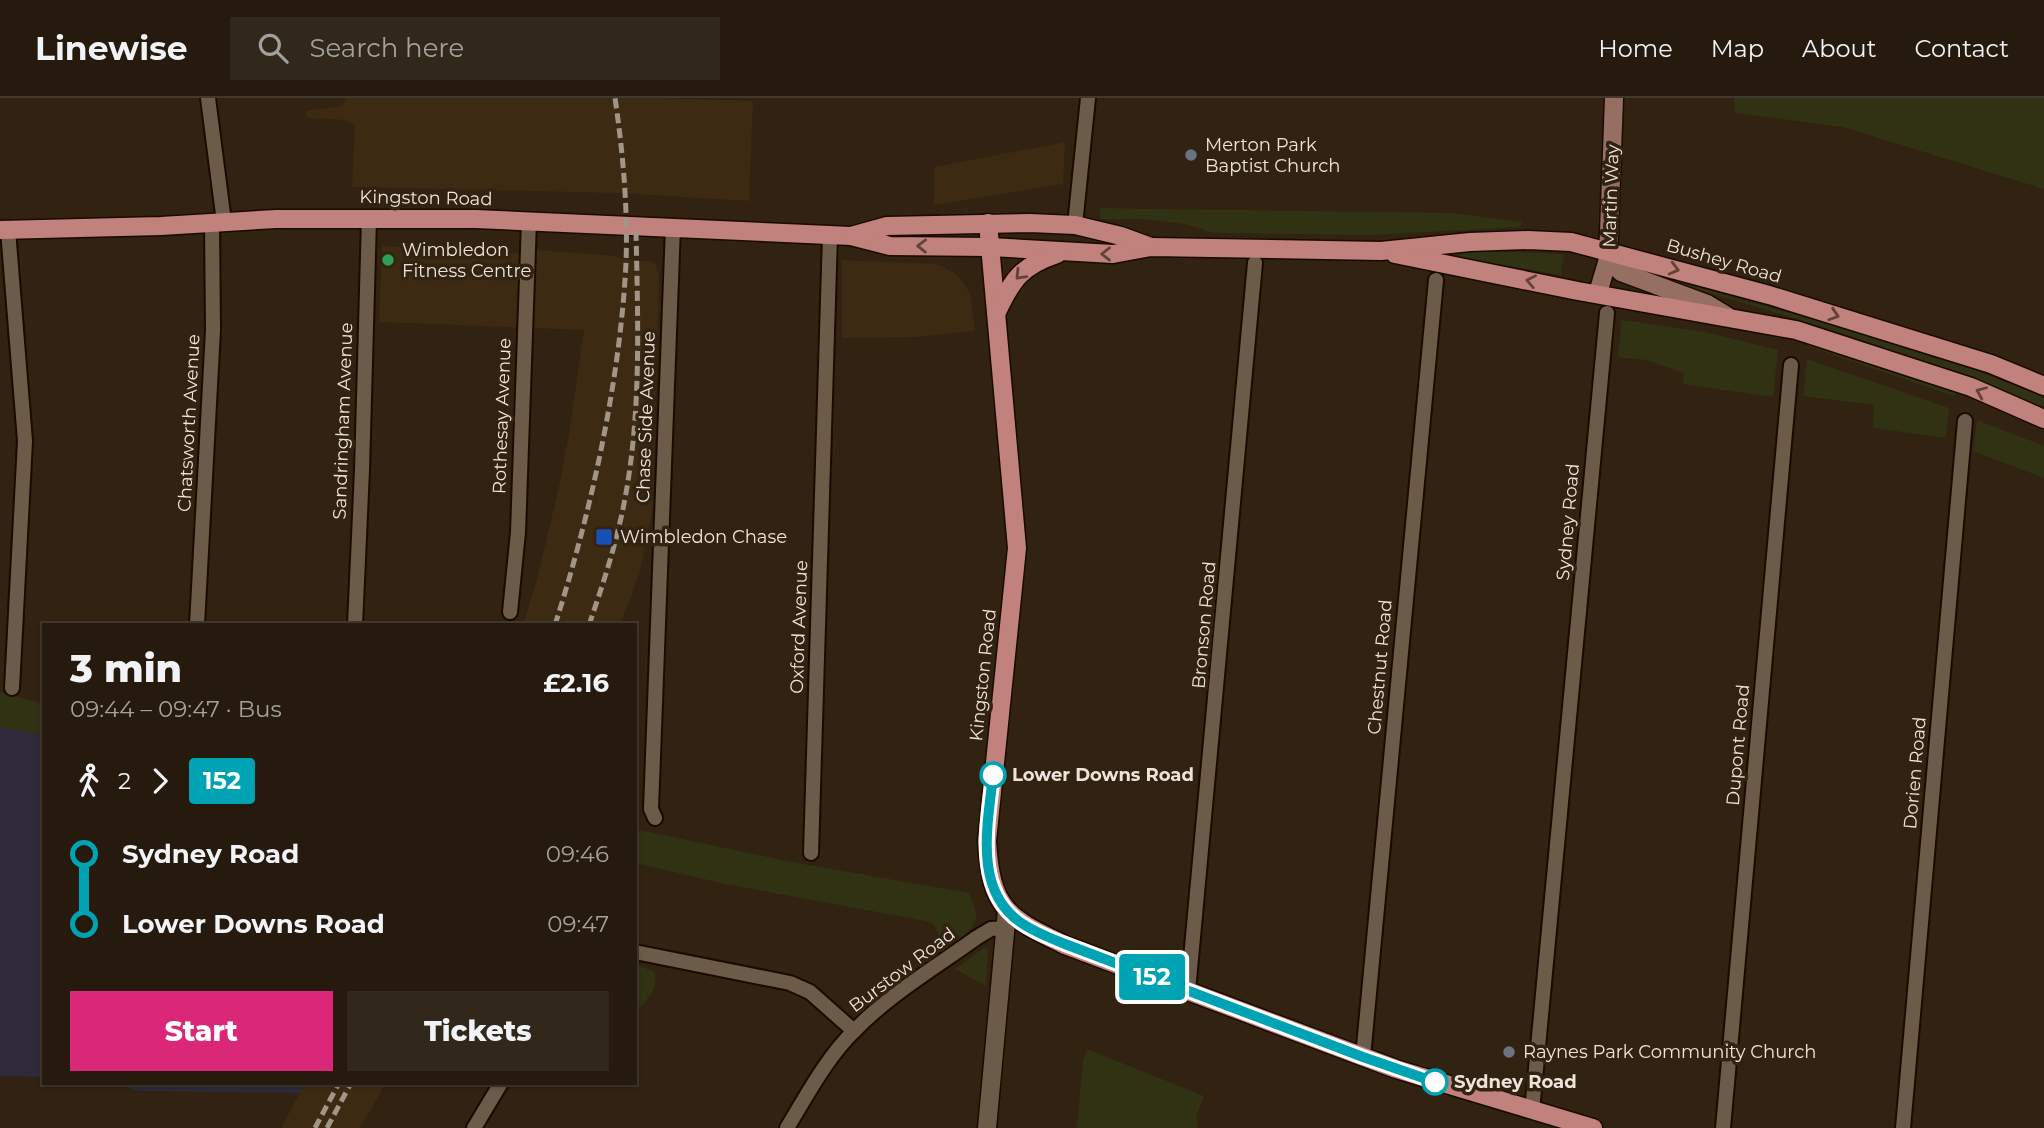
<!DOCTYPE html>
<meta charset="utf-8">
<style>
:root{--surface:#251a0d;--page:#31271b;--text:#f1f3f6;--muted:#a3a19d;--line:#42382e;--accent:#db2777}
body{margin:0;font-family:Montserrat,sans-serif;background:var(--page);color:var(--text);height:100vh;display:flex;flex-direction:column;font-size:26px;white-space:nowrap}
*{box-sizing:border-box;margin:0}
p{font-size:23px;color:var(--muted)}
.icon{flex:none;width:38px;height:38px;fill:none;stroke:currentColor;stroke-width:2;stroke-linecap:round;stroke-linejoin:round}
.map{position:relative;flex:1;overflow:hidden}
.panel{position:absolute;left:42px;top:525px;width:595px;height:462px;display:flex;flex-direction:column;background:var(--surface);border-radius:0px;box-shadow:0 2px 5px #0004,0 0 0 2px var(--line)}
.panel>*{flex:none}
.badge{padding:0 14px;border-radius:5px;font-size:24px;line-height:46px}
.map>.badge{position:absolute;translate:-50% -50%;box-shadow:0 0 0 4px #fff}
.legs{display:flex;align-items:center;gap:10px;height:77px;padding:0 28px;font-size:23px}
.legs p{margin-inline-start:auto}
.summary{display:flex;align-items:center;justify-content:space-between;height:119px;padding:0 28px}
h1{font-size:38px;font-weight:800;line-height:52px}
.action{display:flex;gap:14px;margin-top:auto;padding:14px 28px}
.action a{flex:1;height:80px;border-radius:0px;background:var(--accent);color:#fff;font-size:28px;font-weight:800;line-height:80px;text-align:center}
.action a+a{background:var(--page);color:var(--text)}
ul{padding:0 28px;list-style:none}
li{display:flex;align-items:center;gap:24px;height:70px;font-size:26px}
li i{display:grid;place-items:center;width:10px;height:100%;margin:0 9px;background:currentColor}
li i::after{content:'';width:18px;height:18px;margin:-9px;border:5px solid;border-radius:50%;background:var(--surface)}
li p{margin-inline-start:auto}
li:first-child i{background:linear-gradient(#0000 50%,currentColor 0)}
li:last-child i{background:linear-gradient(currentColor 50%,#0000 0)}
header{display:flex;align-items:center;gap:42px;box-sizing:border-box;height:98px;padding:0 35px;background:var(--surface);border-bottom:2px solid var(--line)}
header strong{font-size:33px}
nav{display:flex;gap:38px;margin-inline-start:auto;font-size:24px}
.search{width:490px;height:63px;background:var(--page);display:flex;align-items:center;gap:18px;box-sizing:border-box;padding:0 24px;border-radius:0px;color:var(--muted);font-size:26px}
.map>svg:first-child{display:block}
.built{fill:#3d2a12}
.education{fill:#2e2a3b}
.green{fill:#303213}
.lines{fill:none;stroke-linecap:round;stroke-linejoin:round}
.minor-casing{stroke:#190b00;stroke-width:18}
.tertiary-casing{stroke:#190b00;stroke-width:21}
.secondary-casing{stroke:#190b00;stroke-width:21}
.primary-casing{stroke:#190b00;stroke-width:21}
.minor{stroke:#6c5b48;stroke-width:14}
.tertiary{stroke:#6c5b48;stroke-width:18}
.secondary{stroke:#976e62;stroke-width:18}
.primary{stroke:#c1817c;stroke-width:18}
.rail{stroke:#a19587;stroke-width:5;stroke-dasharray:10 5;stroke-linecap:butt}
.oneway{stroke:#634336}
.line-1-casing{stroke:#fff;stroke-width:16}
.line-1{stroke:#00a3b4;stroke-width:10}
.worship-dot{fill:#6b7280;stroke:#312211;stroke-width:2.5}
.leisure-dot{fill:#2e9e5b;stroke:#312211;stroke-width:2.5}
.transit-dot{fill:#1a4fb4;stroke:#312211;stroke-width:2.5}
.stop-1-dot{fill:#fff;stroke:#00a3b4;stroke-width:3.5}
.labels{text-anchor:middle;stroke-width:7;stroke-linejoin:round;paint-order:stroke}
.poi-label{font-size:18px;fill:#eee4d9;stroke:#312211;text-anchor:start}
.street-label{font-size:18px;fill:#eee4d9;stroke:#312211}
.stop-label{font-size:18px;font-weight:bold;fill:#eee4d9;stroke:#312211;text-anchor:start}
</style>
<header>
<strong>Linewise</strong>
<div class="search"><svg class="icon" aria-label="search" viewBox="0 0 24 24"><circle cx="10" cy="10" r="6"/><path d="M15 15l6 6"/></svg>Search here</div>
<nav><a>Home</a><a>Map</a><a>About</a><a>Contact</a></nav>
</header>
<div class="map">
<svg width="2044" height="1030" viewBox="0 0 2044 1030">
<rect width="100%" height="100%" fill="#312211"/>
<!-- built -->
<g class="built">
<path d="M346 0H658L753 3 749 103 618 95 352 89 355 27 345 22 309 20 306 18V13L341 8Z"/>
<path d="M1065 44 1063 86 934 107V69Z"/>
<path d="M382 148 514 155 537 152 617 158V160L654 164 659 176 653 409 639 477 620 527H523L537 481 559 389 570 330 584 232 379 224Z"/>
<path d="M842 162 934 166 944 169 957 177 970 195 975 233 916 239 842 240Z"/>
<path d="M305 985H386L360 1030H281Z"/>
</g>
<!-- education -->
<g class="education">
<path d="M0 629 44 637V979L0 978Z"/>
<path d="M113 985H305L300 995 138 993Z"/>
</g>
<!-- green -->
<g class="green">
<path d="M1734 0H2044V91L1843 29 1735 15Z"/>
<path d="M1100 110 1452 115 1522 124 1520 129 1370 137 1214 135 1185 126 1143 121H1100Z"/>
<path d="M1460 152 1563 156 1561 177 1459 159Z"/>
<path d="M1641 173 1811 221 1975 272 2044 299V313C1915 256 1781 214 1645 177Z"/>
<path d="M1622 222 1705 234 1778 252 1773 299 1683 286 1684 275 1646 262 1618 259Z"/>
<path d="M1809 243 1956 295 1954 298 1807 248Z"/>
<path d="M1807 261 1949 310 1946 340 1873 330 1874 307 1803 298Z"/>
<path d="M1977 322 2044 348V380L1973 353Z"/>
<path d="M0 594 44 606V637L0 629Z"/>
<path d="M635 731 791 764 970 795C970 802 973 804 975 811 982 830 957 842 944 852L937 832 931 824 725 786 635 765Z"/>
<path d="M984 850 988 852 986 888 955 871Z"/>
<path d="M635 866 655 874C659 890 647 904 635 914Z"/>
<path d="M1087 951 1204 998 1196 1018 1198 1030H1077L1083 962Z"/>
</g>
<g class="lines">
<defs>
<g id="minor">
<path d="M208 0 224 124"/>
<path d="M1075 127 1088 0"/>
<path d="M8 132 25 343 12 590"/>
<path d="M510 514 518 434 529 123"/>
<path d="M197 527 213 232 212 125"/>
<path d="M355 527 362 372 369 120"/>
<path d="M655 720 651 711 673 129"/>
<path d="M811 755 830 137"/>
<path d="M635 854 790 885 810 894 854 933"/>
<path d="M1188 893 1255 165"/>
<path d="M1363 959 1436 182"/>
<path d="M1532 1013 1607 215"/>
<path d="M474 1030 501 985"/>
<path d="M787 1030C807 997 827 959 855 932 890 896 936 869 976 840L991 831 1004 830"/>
<path d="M1723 1030 1791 267"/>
<path d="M1903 1030 1965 323"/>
</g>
<path id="tertiary" d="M987 1030 1007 813"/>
<g id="secondary">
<path d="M1608 161 1621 174 1707 206 1727 218"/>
<path d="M1598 195 1608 161 1614 0"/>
</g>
<g id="primary">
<path d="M988 125 1017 450 987 743C991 810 1006 819 1065 847L1396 971 1593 1030"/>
<path d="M0 132 161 128 276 121H476L851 138 890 148 990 149 1113 156 1151 149 1381 153 1470 144 1528 142 1571 144 1769 197 1991 266 2044 288"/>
<path d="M851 138 887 128 1030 125 1075 127 1121 138 1151 149"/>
<path d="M1395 156 1578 193 1796 232 1971 289 2044 321"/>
<path d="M997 214C1012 182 1021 168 1057 156"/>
</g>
</defs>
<!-- minor casing -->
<use href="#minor" class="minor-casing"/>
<!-- tertiary casing -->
<use href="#tertiary" class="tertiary-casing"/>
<!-- secondary casing -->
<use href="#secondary" class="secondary-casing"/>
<!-- primary casing -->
<use href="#primary" class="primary-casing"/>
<!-- minor -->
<use href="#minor" class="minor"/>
<!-- tertiary -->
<use href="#tertiary" class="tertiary"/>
<!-- secondary -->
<use href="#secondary" class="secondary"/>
<!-- primary -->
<use href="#primary" class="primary"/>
<!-- rail -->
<g class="rail">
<path d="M555 527C591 414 620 284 626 165 628 110 623 55 615 0"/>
<path d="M589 527C601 492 613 456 621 420 642 326 638 229 636 134"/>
<path d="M315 1030 339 985"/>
<path d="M327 1030 351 985"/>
</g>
</g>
<!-- one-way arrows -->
<defs><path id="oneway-chevron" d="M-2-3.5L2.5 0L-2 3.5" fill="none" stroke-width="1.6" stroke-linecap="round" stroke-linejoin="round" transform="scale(1.75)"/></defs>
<g class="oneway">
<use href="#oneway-chevron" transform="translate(922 148) rotate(-179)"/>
<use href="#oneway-chevron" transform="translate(1106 156) rotate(-180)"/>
<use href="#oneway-chevron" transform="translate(1674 171) rotate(15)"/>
<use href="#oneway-chevron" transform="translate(1020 177) rotate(134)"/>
<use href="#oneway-chevron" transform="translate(1531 183) rotate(-169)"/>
<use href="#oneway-chevron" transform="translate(1834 217) rotate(18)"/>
<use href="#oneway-chevron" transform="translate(1981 294) rotate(-157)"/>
</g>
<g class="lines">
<defs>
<path id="line-1" d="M993 677C988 726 973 791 1020 824 1034 834 1050 840 1065 846L1363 959 1435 984"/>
</defs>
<!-- line-1 casing -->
<use href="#line-1" class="line-1-casing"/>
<!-- line-1 -->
<use href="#line-1" class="line-1"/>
</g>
<!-- markers -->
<g class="worship-dot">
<circle cx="1191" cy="57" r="7"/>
<circle cx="1509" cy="954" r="7"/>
</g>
<circle class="leisure-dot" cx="388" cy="162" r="7"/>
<rect class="transit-dot" x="595" y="430" width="18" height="18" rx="3.5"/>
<g class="stop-1-dot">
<circle cx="993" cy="677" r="12"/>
<circle cx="1435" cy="984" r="12"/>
</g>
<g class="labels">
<!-- poi labels -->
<g class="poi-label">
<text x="1205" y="53">Merton Park<tspan x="1205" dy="21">Baptist Church</tspan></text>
<text x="402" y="158">Wimbledon<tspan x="402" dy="21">Fitness Centre</tspan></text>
<text x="620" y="445">Wimbledon Chase</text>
<text x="1523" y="960">Raynes Park Community Church</text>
</g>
<!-- street labels -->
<g class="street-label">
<text transform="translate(1611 98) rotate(-88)" y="6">Martin Way</text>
<text transform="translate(426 100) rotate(1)" y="6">Kingston Road</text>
<text transform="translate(1724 163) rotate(16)" y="6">Bushey Road</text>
<text transform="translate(502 318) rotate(-88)" y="6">Rothesay Avenue</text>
<text transform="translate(646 319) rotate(-88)" y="6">Chase Side Avenue</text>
<text transform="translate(343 323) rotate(-88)" y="6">Sandringham Avenue</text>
<text transform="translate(189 325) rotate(-87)" y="6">Chatsworth Avenue</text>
<text transform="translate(1568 424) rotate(-85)" y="6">Sydney Road</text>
<text transform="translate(1204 527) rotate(-85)" y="6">Bronson Road</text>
<text transform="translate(799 529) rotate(-88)" y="6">Oxford Avenue</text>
<text transform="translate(1380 569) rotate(-85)" y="6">Chestnut Road</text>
<text transform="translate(983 577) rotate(-84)" y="6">Kingston Road</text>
<text transform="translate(1738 647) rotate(-85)" y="6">Dupont Road</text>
<text transform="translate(1915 675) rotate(-85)" y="6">Dorien Road</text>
<text transform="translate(902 872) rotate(-37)" y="6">Burstow Road</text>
</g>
<!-- stop labels -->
<g class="stop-label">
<text x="1012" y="683">Lower Downs Road</text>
<text x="1454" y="990">Sydney Road</text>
</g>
</g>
</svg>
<b class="badge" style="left:1152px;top:879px;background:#00a3b4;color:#fff">152</b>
<section class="panel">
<div class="summary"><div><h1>3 min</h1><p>09:44 – 09:47 · Bus</p></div><b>£2.16</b></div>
<div class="legs"><svg class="icon" aria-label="walk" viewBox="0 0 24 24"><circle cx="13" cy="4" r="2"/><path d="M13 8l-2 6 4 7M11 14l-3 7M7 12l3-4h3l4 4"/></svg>2<svg class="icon" aria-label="forward" viewBox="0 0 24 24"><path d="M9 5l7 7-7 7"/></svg><b class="badge" style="background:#00a3b4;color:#fff">152</b></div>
<ul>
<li><i style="color:#00a3b4"></i><b>Sydney Road</b><p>09:46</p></li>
<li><i style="color:#00a3b4"></i><b>Lower Downs Road</b><p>09:47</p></li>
</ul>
<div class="action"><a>Start</a><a>Tickets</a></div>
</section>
</div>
